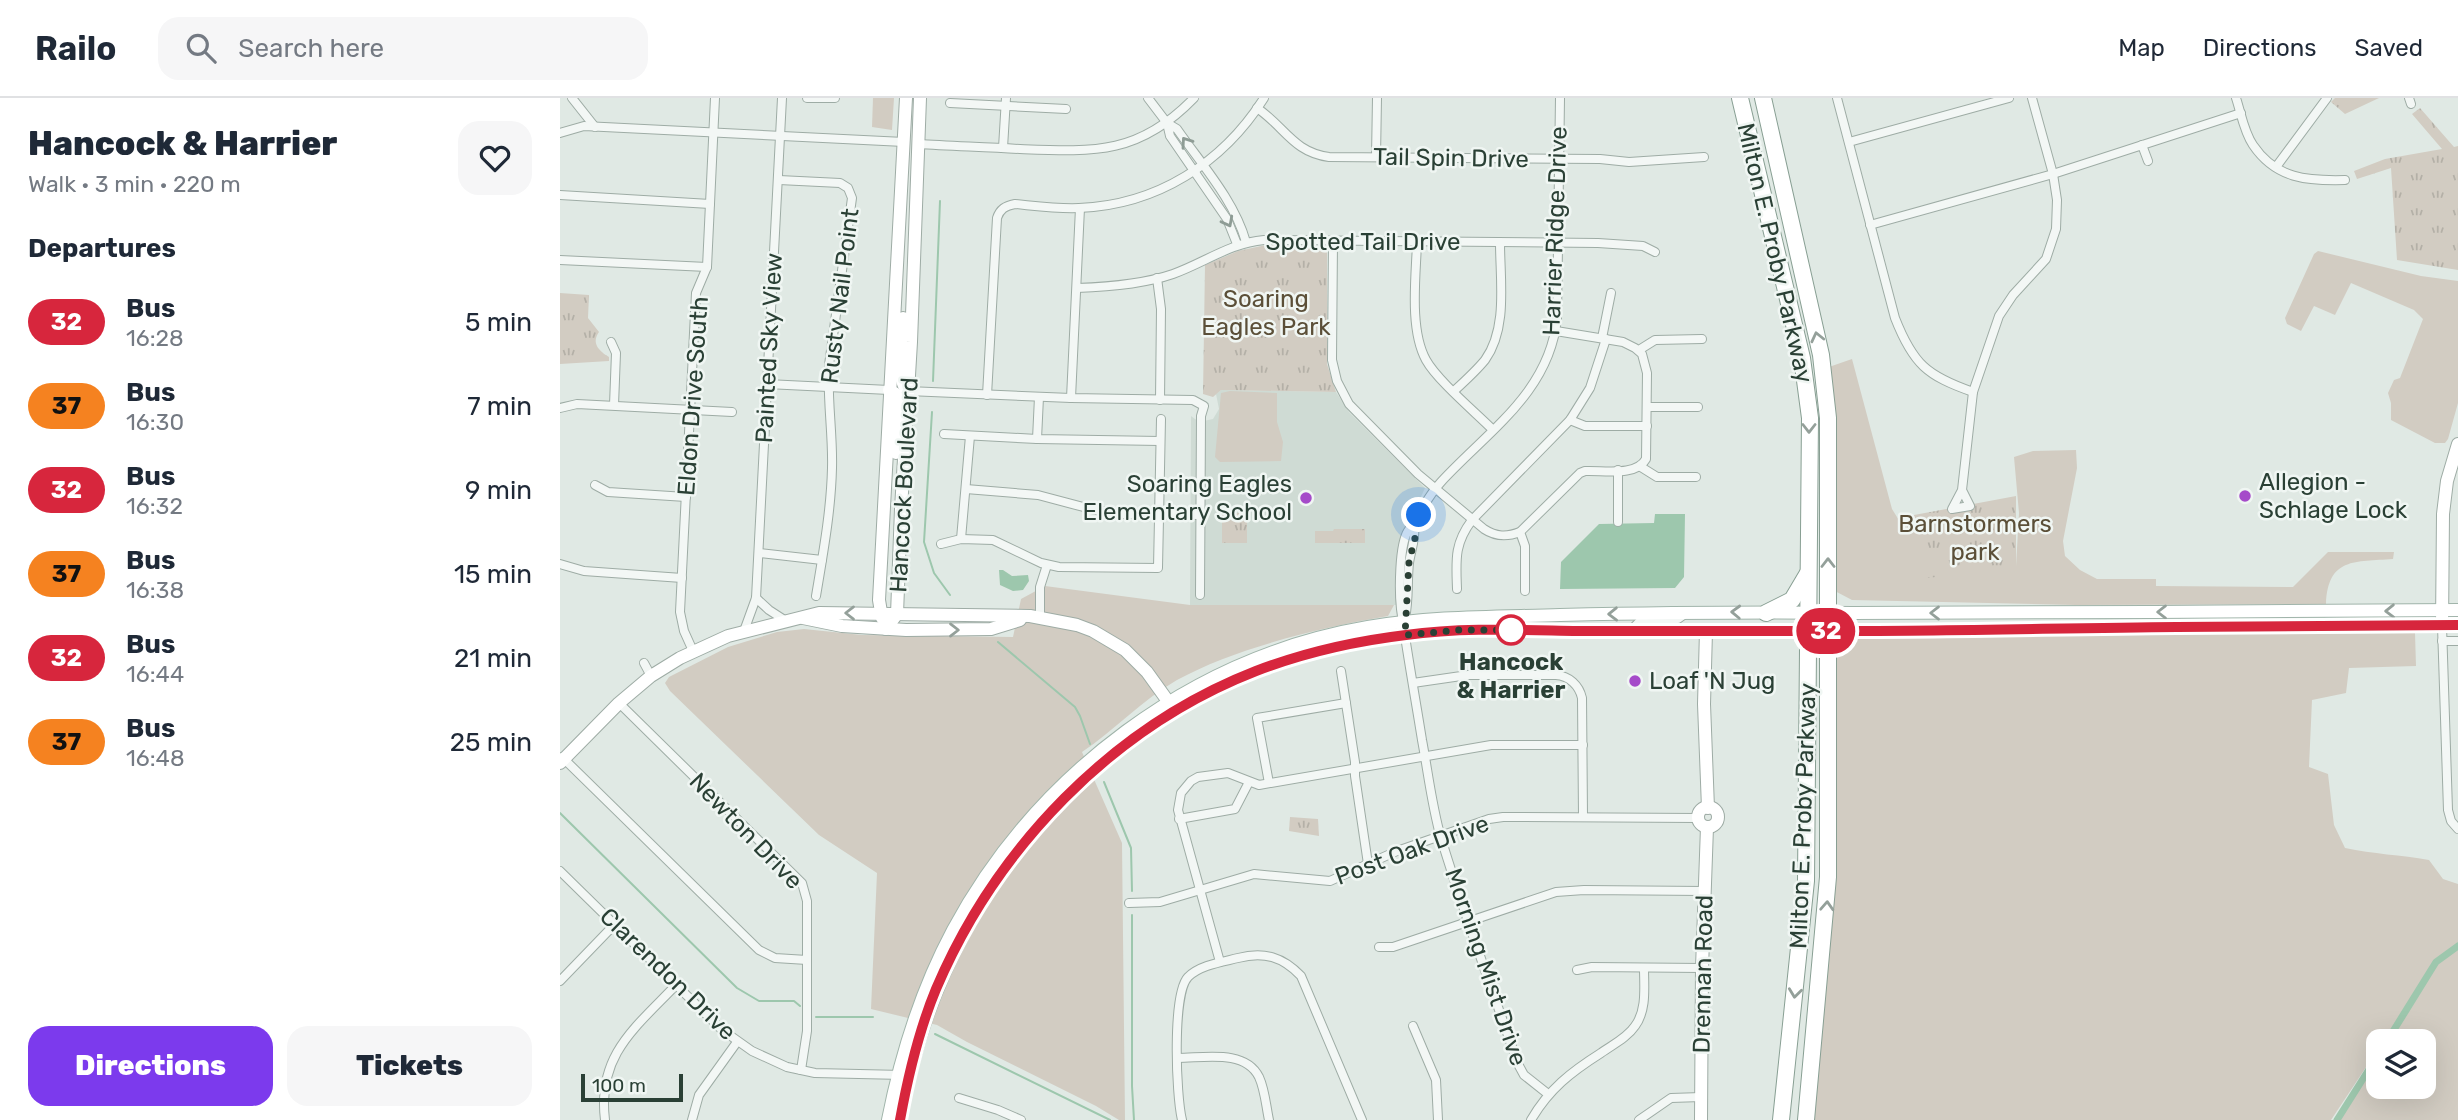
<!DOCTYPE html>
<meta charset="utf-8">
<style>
:root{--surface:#fff;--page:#f6f6f7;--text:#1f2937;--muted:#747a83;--line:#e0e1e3;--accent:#7c3aed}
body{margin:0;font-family:Rubik,sans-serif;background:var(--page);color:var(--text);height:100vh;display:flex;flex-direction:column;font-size:26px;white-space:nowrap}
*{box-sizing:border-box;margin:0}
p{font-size:23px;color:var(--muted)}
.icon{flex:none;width:38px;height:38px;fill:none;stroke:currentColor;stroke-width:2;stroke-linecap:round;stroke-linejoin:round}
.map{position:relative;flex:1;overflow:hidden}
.details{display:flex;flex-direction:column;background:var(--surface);width:560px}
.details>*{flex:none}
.badge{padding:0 14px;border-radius:23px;font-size:24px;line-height:46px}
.buttons{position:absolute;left:1806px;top:931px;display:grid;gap:14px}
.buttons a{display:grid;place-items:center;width:70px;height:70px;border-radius:14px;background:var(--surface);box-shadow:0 7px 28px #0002;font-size:35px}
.scale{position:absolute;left:21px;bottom:18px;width:102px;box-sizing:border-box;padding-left:7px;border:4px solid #2a4035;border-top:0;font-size:19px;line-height:24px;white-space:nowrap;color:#2a4035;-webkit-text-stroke:5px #f0f6f3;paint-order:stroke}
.you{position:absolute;width:35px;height:35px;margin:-18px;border:5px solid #fff;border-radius:50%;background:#1a73e8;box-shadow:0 0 0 10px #1a73e833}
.map>.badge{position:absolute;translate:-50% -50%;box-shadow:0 0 0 4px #fff}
h2{padding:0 28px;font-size:26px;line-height:63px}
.round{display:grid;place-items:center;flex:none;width:74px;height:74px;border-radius:21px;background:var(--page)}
.head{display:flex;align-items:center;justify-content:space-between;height:119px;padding:0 28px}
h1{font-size:33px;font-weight:800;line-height:52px}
.cta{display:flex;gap:14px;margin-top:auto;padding:14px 28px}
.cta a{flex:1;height:80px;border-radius:21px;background:var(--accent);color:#fff;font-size:28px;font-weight:800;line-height:80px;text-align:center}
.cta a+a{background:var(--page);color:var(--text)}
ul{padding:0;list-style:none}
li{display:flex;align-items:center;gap:21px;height:84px;padding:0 28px}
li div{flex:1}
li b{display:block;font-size:26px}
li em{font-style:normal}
li .badge{min-width:77px;font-weight:700;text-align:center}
header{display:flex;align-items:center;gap:42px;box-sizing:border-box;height:98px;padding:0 35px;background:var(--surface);border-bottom:2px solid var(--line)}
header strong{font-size:33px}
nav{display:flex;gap:38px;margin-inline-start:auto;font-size:24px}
.search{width:490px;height:63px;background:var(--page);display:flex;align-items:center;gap:18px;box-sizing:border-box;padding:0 24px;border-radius:21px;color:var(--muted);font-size:26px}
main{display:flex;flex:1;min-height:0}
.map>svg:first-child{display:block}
.built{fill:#cfdbd4}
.grass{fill:#d2ccc2}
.park{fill:url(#park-tufts)}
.water{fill:#9dc7ad}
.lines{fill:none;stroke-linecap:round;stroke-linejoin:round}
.stream{stroke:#9dc7ad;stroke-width:2}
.canal{stroke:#9dc7ad;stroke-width:7}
.street-casing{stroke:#9eaca5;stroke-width:10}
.secondary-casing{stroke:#9eaca5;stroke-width:14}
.primary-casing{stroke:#a0b4aa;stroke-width:14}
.highway-casing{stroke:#889f93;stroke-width:18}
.street{stroke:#f3f7f5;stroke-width:8}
.secondary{stroke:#fff;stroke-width:12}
.primary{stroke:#fff;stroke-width:12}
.highway{stroke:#fff;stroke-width:16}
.oneway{stroke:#8e9c95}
.oneway2{stroke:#94a09a}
.line-casing{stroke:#fff;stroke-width:16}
.line{stroke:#d7263d;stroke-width:10}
.walk{stroke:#2a4035;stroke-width:7;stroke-dasharray:0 12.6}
.poi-dot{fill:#a54bc9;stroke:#f0f6f3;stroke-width:2.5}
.stop-dot{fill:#fff;stroke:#d7263d;stroke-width:3.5}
.labels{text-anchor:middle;stroke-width:5;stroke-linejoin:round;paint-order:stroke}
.street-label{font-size:24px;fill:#2a4035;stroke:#f0f6f3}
.park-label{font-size:24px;fill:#5b4f38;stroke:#f0f6f3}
.poi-label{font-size:24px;fill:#2a4035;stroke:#f0f6f3;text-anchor:start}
.stop-label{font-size:24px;font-weight:bold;fill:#2a4035;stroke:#f0f6f3}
</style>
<header>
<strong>Railo</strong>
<div class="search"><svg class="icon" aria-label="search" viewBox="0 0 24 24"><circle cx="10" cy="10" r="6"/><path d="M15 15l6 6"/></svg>Search here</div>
<nav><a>Map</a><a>Directions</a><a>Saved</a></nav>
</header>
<main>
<section class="details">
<div class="head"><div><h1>Hancock &amp; Harrier</h1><p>Walk · 3 min · 220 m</p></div><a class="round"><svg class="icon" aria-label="heart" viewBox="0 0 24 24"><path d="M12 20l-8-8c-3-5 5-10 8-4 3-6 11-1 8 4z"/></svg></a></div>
<h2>Departures</h2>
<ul>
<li><span class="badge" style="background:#d7263d;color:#fff">32</span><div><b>Bus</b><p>16:28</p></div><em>5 min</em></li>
<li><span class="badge" style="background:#f58220;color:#111">37</span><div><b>Bus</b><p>16:30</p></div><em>7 min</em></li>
<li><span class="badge" style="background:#d7263d;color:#fff">32</span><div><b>Bus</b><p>16:32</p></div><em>9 min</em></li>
<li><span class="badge" style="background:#f58220;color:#111">37</span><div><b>Bus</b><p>16:38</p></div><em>15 min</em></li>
<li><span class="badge" style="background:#d7263d;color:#fff">32</span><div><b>Bus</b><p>16:44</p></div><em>21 min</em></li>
<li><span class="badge" style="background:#f58220;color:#111">37</span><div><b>Bus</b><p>16:48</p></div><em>25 min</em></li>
</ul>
<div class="cta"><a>Directions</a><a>Tickets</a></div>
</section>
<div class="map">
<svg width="1898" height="1022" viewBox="0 0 1898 1022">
<defs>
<pattern id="park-tufts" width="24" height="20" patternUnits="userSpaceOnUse" patternTransform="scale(1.75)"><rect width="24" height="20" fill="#d2ccc2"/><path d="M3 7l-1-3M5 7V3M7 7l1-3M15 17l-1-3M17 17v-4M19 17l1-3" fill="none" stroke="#b4b0a7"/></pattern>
</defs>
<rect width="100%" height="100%" fill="#e0e9e4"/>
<!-- built -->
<path class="built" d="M661 292 776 294 789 314 865 390 844 435 838 507H630L631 318 639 324 653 321 659 311 656 296Z"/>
<!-- grass -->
<g class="grass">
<path d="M313 0H334L332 32 312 29Z"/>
<path d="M1758 153 1861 178 1898 183V305L1888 341 1885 345H1875L1831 322V305L1828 295 1834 282 1840 280 1863 221 1854 212 1791 185 1775 217 1754 208 1741 233 1727 226 1725 220 1754 156Z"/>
<path d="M1292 261 1332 411 1355 448 1456 468 1459 415 1454 359 1473 353 1516 352 1517 370 1503 443 1505 458 1520 472 1537 481H1596V488L1733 489 1768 454H1834L1833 461C1795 464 1768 459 1766 506L1516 507 1292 502 1273 492 1269 269Z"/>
<path d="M670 293 717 295V324L723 344 721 363 660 364 655 359 661 295Z"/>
<path d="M485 488 630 507H834L828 518C763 529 675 550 617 582 582 602 555 632 522 654L562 745 565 1022H559L536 1008 407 944 377 927 311 911 317 775 259 737 110 593 105 585 109 579 168 549 217 534 244 531 302 537 453 539 461 501Z"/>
<path d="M1855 535 1856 568 1789 570 1786 595 1752 602 1749 669 1768 676 1774 727 1785 750C1813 756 1841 757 1869 762L1883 781 1898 786V1022H1777L1818 957V989H1864V943H1827L1857 892 1823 943H1818V951L1771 1022H1251L1271 822 1277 551 1283 538Z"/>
</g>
<!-- park -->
<g class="park">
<path d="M1775 0H1819L1785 16 1771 4Z"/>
<path d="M1860 10 1894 49 1898 48V172L1837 162 1831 70 1797 81 1794 73 1825 61 1882 51 1852 16Z"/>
<path d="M706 147 764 148 767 151V266L776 294 661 292 653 299 643 296 645 167 678 153Z"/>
<path d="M0 195 29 197 28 220 39 234C31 245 39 253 49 259V263L0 266Z"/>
<path d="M1456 398V468L1368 480 1338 420Z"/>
<rect x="662" y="415" width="25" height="30"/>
<path d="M774 431H805V445H755V433H773Z"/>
<path d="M730 719 758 721 759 738 729 733Z"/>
</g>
<!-- water -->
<g class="water">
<path d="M1095 416H1125L1124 479 1115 490 1000 491 1001 464 1039 426 1094 425Z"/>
<path d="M439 472H443L452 478 468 477 469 483 463 492 453 493 440 487Z"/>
</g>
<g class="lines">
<!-- stream -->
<g class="stream">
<path d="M373 283 380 103"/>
<path d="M372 314 364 444 374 475 390 497"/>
<path d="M438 544 515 609 520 618 530 646"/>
<path d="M544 684 571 750 572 793"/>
<path d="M0 715 177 890 199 903H234L240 908"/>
<path d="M572 817V988L574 1022"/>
<path d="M256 919H313"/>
<path d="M375 936 550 1022"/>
</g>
<!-- canal -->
<g class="canal">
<path d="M1827 943 1876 864 1898 848"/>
<path d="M1777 1022 1818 957"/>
</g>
<defs>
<g id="street">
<path d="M12 0 35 29"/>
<path d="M247 0H275"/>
<path d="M588 0 607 25 617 31C642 67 674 102 686 144"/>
<path d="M1277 0 1335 220C1353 266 1367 278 1413 294"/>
<path d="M1676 0C1681 15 1684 34 1693 47 1716 81 1747 83 1785 82"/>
<path d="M1849 0 1851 6"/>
<path d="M390 5 506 11"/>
<path d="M697 10C725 29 733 54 769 59L1040 61 1069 64 1144 59"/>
<path d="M607 25 610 38 667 121 677 146"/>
<path d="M0 35 24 28 344 44"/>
<path d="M1289 44 1449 0"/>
<path d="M358 46C392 48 426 49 460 51 534 54 579 57 634 0"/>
<path d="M1582 47 1588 63"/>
<path d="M443 50 446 0"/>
<path d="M816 59 817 0"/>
<path d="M1716 69 1767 0"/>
<path d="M219 82 280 85 288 90 292 100 269 267C267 302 273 336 272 370 271 413 263 456 256 498"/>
<path d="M0 97 150 106"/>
<path d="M1310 127 1493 76 1681 15"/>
<path d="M773 143 772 262 777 283 789 306 858 376 924 431C936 439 947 439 960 434L1020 375 1025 373C1043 372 1076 379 1086 361L1087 275 1082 256 1075 250 1063 244 996 233"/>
<path d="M857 144C856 178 849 231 866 262 877 282 915 314 933 332"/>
<path d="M0 162 147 169"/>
<path d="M597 180 601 211 600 302"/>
<path d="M517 190C547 189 584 186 613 176 644 165 670 145 704 142L1038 145 1083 148 1095 154"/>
<path d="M1042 240 1051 195"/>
<path d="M51 244 56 255 54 307"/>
<path d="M1079 252 1095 242 1142 241"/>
<path d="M207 286 329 292"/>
<path d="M348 293 511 300 633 302 644 308 641 318 640 497"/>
<path d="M894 293C905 283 916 273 925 262 948 230 940 182 940 145"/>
<path d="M427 297 437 120C440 111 445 108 455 106 476 108 498 111 519 110 597 107 663 65 704 0"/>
<path d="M511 300 520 110"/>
<path d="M1087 309H1138"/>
<path d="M0 310 17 306 172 314"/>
<path d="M1010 322 1025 328H1087"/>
<path d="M384 336 477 341 600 343"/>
<path d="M477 341 479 299"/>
<path d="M1081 369 1097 379H1136"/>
<path d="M1058 372V424"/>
<path d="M35 387 48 394 126 399"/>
<path d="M406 391 478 397 531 411 557 416 640 417"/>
<path d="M1402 392 1410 408 1392 411 1402 392 1413 294 1439 218 1453 197 1486 161 1496 131 1497 102 1493 76 1472 0"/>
<path d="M960 434 965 448V493"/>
<path d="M401 441 410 338"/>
<path d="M381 446 401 441 433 442 481 465 499 469 598 470 601 321"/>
<path d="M199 455 262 462"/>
<path d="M0 466 24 473 122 480"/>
<path d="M897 491C896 462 894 446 912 422L1010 322 1030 290 1046 241"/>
<path d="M196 500 209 512 226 523"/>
<path d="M845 520C849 502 847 483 849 465 851 452 856 440 854 427"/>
<path d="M480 521V489L487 467"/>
<path d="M1882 528 1888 712 1891 723 1898 731"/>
<path d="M184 533 196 500 222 0"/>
<path d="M1070 533 1080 523 1118 521 1125 516"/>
<path d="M1882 543H1898"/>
<path d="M133 553 124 533 120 514 136 195 147 169 155 0"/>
<path d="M84 565 91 578"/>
<path d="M781 573 795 664V678L808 766"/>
<path d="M853 585 908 577H996C1009 578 1019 587 1022 600L1023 718"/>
<path d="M59 605 242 785 247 803V933L241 972"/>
<path d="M2 659 199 852 215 860 247 862"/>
<path d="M709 685 697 620 786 605"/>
<path d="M619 721 675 711 689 684"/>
<path d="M0 773 161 931 192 953 227 969 255 975 343 977"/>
<path d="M569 805 600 804 694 776 770 783 837 753 929 721 943 719 1138 720"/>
<path d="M819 849H833L996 794 1024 792 1144 793"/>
<path d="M660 864 618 712 621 695 631 683 638 679 668 675 699 687 931 647H1023"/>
<path d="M1017 872 1032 869 1142 870"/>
<path d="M0 883 55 826"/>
<path d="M853 928 876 982 878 1022"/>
<path d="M618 960C644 960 685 951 699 979 705 992 706 1008 709 1022"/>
<path d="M988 996 964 977 958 966C932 891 904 816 881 740 872 709 868 674 862 642 855 598 847 555 841 511 839 493 839 447 848 433 859 417 867 399 881 384 927 334 990 294 997 220L1000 0"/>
<path d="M399 1000 438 1012 461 1022"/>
<path d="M45 1022C37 957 75 930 116 887"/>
<path d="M132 1022 139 997 177 944"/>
<path d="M622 1022C616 997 612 896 628 879 640 867 662 864 678 860 704 853 723 859 741 878L802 1022"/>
<path d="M971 1022C989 991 1011 974 1041 955 1052 947 1067 940 1075 928 1087 912 1084 889 1084 870"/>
<path d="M1079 1022 1111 1000 1141 999"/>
</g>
<g id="secondary">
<path d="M343 220C342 239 334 281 348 293"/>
<path d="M329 292 336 296 337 301 336 355"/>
<path d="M243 520 282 528 346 532 431 531 460 522"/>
<path d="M322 520 319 502 346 0"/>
<path d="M1882 528 1883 416 1887 383 1898 346"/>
<path d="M326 531 337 516 341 411 351 244 360 0"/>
<path d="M1146 533 1144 606 1148 710"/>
<path d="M0 665 59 605 91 578 120 560 168 538 259 515 470 518 517 527 533 533 565 552 587 574 615 613"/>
<circle cx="1148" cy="719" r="10"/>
<path d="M1141 1022 1142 870 1147 729"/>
</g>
<g id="primary">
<path d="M328 1022C341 956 361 892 393 832 477 676 632 559 808 529 871 518 936 519 1000 517 1098 515 1195 514 1293 515 1495 515 1696 513 1898 512"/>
<path d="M340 1022C374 822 505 648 696 573 743 555 796 543 846 537 903 529 961 532 1018 532 1109 533 1199 534 1290 533 1399 533 1508 530 1617 529 1710 528 1804 528 1898 527"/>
</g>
<g id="highway">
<path d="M1180 0 1242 260 1250 320 1246 783 1221 1022"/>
<path d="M1203 0 1261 257 1268 320V779L1246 1022"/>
<path d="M1206 515 1232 502 1248 475"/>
</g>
</defs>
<!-- street casing -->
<use href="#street" class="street-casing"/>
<!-- secondary casing -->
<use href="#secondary" class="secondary-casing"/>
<!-- primary casing -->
<use href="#primary" class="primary-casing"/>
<!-- highway casing -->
<use href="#highway" class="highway-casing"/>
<!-- street -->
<use href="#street" class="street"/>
<!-- secondary -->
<use href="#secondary" class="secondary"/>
<!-- primary -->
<use href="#primary" class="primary"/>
<!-- highway -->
<use href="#highway" class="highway"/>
</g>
<!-- one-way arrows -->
<defs><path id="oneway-chevron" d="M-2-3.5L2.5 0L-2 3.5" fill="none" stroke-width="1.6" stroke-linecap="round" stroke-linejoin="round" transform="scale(1.75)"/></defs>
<g class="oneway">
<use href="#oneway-chevron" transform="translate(626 44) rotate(-125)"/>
<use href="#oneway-chevron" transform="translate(668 124) rotate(62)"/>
</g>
<g class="oneway2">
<use href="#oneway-chevron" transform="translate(1257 239) rotate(-103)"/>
<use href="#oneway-chevron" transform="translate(1249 330) rotate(90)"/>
<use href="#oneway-chevron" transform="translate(1268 465) rotate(-90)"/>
<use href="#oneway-chevron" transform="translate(1830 513) rotate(179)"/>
<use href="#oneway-chevron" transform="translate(1176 514) rotate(-178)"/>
<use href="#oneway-chevron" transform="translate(1602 514) rotate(180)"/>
<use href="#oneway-chevron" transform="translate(290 515) rotate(180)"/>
<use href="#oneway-chevron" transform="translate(1375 515) rotate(180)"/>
<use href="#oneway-chevron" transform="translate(1053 516) rotate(179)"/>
<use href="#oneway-chevron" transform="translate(394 532)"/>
<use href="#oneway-chevron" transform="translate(1267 808) rotate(-87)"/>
<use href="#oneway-chevron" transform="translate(1235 895) rotate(97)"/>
</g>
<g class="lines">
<defs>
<path id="line" d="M340 1022C348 978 359 932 376 891 436 750 552 629 696 573 743 555 796 543 846 537 903 529 961 532 1018 533 1106 533 1193 533 1281 533 1393 533 1505 530 1617 529 1710 528 1804 528 1898 527"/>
</defs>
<!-- line casing -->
<use href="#line" class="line-casing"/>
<!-- line -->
<use href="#line" class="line"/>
<!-- walk -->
<path class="walk" d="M859 417 854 426 856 436 849 464 845 537 900 532H951"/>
</g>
<!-- markers -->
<g class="poi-dot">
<circle cx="1685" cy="398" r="7"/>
<circle cx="746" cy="400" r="7"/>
<circle cx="1075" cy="583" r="7"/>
</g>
<circle class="stop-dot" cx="951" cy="532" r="14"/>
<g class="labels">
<!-- street labels -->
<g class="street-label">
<text transform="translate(891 60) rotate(1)" y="8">Tail Spin Drive</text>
<text transform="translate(995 133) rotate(-88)" y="8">Harrier Ridge Drive</text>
<text x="803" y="152">Spotted Tail Drive</text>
<text transform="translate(1215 155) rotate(77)" y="8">Milton E. Proby Parkway</text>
<text transform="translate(280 198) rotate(-83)" y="8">Rusty Nail Point</text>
<text transform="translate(209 250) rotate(-87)" y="8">Painted Sky View</text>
<text transform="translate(133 298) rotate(-86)" y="8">Eldon Drive South</text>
<text transform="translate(344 387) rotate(-87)" y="8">Hancock Boulevard</text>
<text transform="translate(1243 718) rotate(-88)" y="8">Milton E. Proby Parkway</text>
<text transform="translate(186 733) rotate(46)" y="8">Newton Drive</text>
<text transform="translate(852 752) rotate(-20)" y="8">Post Oak Drive</text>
<text transform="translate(926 869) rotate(71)" y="8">Morning Mist Drive</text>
<text transform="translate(108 876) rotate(44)" y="8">Clarendon Drive</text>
<text transform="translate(1143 876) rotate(-89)" y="8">Drennan Road</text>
</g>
<!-- park labels -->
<g class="park-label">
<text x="706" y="209">Soaring<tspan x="706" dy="28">Eagles Park</tspan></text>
<text x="1415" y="434">Barnstormers<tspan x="1415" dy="28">park</tspan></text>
</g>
<!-- poi labels -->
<g class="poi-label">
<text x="1699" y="392">Allegion -<tspan x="1699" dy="28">Schlage Lock</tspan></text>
<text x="732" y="394" text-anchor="end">Soaring Eagles<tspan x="732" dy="28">Elementary School</tspan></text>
<text x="1089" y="591">Loaf 'N Jug</text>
</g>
<!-- stop labels -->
<g class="stop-label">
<text x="951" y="572">Hancock<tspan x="951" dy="28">&amp; Harrier</tspan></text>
</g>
</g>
</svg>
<div class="buttons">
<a><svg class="icon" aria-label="layers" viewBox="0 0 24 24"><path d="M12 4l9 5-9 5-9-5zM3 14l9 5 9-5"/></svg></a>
</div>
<div class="scale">100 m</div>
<div class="you" style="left:859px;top:417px"></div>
<b class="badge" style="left:1266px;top:533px;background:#d7263d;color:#fff">32</b>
</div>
</main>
